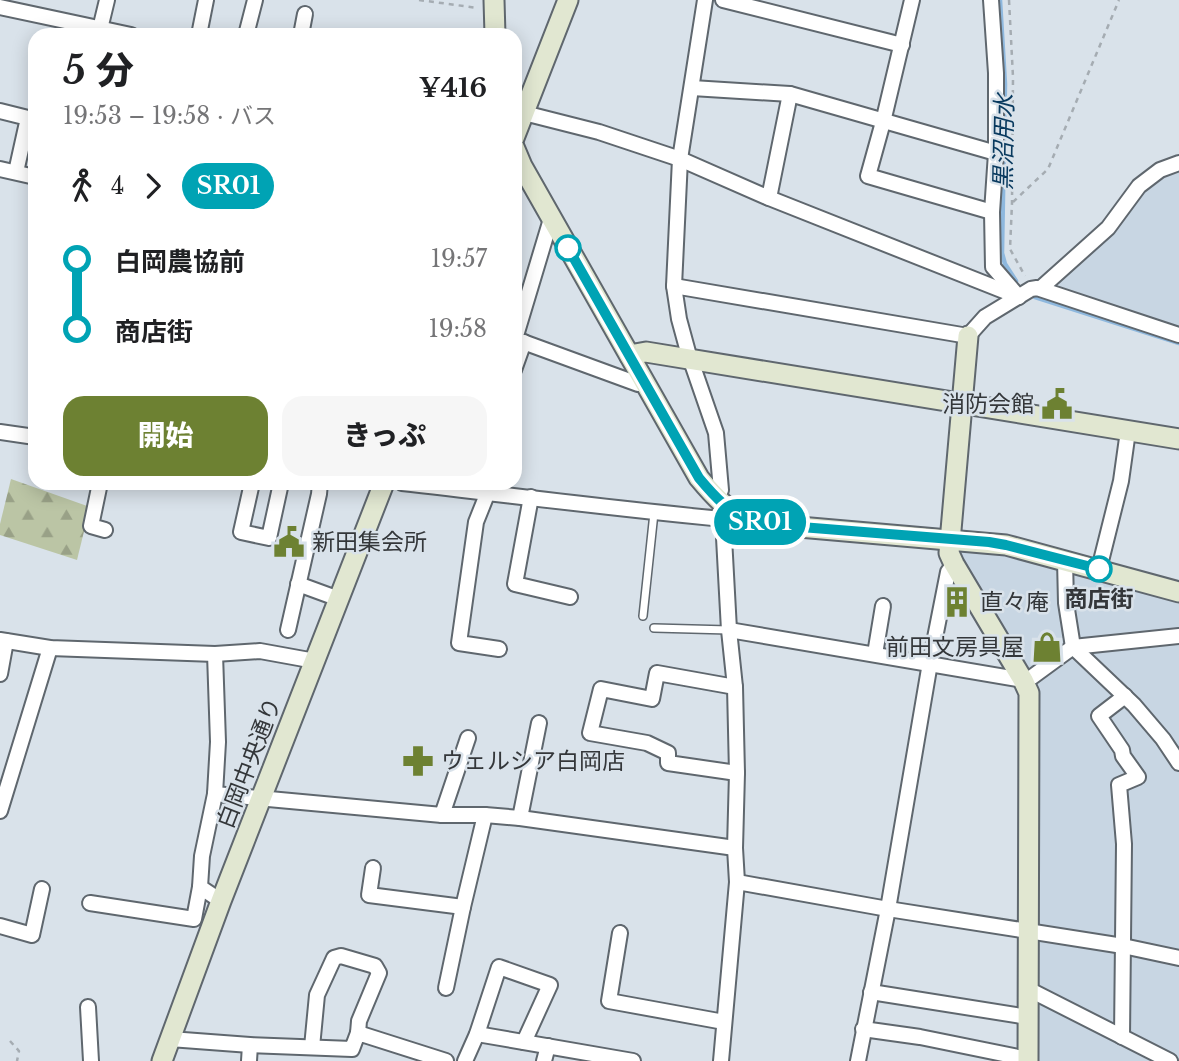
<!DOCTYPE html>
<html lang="ja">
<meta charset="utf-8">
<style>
:root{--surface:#fff;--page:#f6f6f6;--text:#202124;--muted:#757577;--accent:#6d8132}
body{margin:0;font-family:"Libre Baskerville","Noto Sans JP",serif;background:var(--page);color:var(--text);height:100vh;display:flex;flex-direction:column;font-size:26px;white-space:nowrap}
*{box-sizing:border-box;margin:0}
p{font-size:23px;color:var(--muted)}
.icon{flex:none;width:38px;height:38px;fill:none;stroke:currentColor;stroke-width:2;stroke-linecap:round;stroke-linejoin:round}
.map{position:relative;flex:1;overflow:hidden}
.sheet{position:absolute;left:28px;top:28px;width:494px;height:462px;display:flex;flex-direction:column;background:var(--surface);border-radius:21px;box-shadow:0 4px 18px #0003}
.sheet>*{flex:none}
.badge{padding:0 14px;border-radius:23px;font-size:24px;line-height:46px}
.map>.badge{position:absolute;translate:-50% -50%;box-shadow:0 0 0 4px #fff}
.legs{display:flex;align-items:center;gap:10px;height:77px;padding:0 35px;font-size:23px}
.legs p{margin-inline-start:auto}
.summary{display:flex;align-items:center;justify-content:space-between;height:119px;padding:0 35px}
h1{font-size:38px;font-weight:800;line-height:52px}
.primary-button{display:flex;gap:14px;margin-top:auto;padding:14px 35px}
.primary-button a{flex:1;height:80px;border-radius:21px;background:var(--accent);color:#fff;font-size:28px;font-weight:800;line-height:80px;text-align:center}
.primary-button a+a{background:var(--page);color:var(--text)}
ul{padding:0 35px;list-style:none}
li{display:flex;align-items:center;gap:24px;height:70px;font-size:26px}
li i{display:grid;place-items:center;width:10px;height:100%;margin:0 9px;background:currentColor}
li i::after{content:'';width:18px;height:18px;margin:-9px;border:5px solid;border-radius:50%;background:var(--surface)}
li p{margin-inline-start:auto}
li:first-child i{background:linear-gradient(#0000 50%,currentColor 0)}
li:last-child i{background:linear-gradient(currentColor 50%,#0000 0)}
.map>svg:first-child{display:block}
.built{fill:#c8d6e3}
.forest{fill:url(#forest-firs)}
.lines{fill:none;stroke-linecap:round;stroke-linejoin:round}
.stream{stroke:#8eb8de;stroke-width:4.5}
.lane-casing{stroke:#5f676e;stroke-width:10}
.street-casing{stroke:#5f676e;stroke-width:18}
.secondary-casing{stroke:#5f676e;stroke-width:23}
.path{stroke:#a5acb2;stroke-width:2.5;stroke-dasharray:5 5;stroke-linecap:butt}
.lane{stroke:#fff;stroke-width:7}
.street{stroke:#fff;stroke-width:14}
.secondary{stroke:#e1e7d1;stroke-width:19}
.line-1-casing{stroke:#fff;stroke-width:16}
.line-1{stroke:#00a3b4;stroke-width:10}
.stop-1-dot{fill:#fff;stroke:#00a3b4;stroke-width:3.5}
.labels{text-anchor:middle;stroke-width:5;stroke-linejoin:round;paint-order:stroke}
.poi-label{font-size:23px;fill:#34373a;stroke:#d9e2ea;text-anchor:start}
.stop-label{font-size:23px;font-weight:bold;fill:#34373a;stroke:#d9e2ea}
.street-label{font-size:23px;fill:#34373a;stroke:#d9e2ea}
.water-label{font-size:24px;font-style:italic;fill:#093a5f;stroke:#d9e2ea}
</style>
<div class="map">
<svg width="1179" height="1061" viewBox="0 0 1179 1061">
<defs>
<pattern id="forest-firs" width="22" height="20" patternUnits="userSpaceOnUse" patternTransform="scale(1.75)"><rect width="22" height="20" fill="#bbc5a5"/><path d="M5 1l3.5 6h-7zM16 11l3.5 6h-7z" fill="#99a187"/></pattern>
</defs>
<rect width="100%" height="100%" fill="#d9e2ea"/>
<!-- built -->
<g class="built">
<path d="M1179 169V327L1061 290 1057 281 1095 251 1114 229 1143 189 1164 175Z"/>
<path d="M957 546 1005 551 1179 599V1061H1033L1037 689 960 560Z"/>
</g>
<!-- forest -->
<path class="forest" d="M11 479 90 507 77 560 0 535V524Z"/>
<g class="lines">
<!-- stream -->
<g class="stream">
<path d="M1000 0 1005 84 1002 253 1005 264 1016 281"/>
<path d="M1035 297 1179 343"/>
</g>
<defs>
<g id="lane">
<path d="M643 616 654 513"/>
<path d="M654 628 729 630"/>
</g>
<g id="street">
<path d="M705 0 680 159 674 286 679 319 688 352 716 433 721 490 717 499"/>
<path d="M723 0 902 45"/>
<path d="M912 0 883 122 868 176 992 212"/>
<path d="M991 0 996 73V153L992 212 993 267 1018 296"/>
<path d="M0 7 131 35"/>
<path d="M100 29 107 0"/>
<path d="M199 35 206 0"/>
<path d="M246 35 255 0"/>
<path d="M301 35 305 14"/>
<path d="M692 88 790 94 996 153"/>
<path d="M0 111 28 118 16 172"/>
<path d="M524 113 599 132 680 159 769 198 1019 297"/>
<path d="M0 169 35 177"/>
<path d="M769 198 790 94"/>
<path d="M551 219 515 339 638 384 643 381"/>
<path d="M674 286 968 336 985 317 1031 289 1037 288 1179 335"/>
<path d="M1041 288 1108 228 1139 186 1160 170 1179 163"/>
<path d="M514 370 524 342"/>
<path d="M0 432 35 437"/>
<path d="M100 483 91 526 105 530"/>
<path d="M252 483 241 532 269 538 281 483"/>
<path d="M402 483C509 495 616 509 723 519L729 514"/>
<path d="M488 492 476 522 459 643 499 649"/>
<path d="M531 497 515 584 570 597"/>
<path d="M1065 560 1066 603 1073 647 1134 705 1163 739 1179 763"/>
<path d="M1099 569 1121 481 1128 431"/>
<path d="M298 584 339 599"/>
<path d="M288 630 319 494 320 483"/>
<path d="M729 630 1023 680 1032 677 1073 647 1179 636"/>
<path d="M0 640 50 648 215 654 260 651 315 661"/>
<path d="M215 654 218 742 215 794 202 856 200 887 221 901"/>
<path d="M875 654 883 606"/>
<path d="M0 674 6 641"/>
<path d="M735 687 657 673 652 699 601 689 590 733 647 743 668 753V763L737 773"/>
<path d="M215 794 442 815H485L520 818 735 848"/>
<path d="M0 811 50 648"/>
<path d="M442 815 468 738"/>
<path d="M520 818 539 723"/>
<path d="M373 868 369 895 463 907"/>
<path d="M737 882 888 909 1123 946 1179 958"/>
<path d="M90 903 194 919 200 887"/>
<path d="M0 926 32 935 42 889"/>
<path d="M620 933 609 1001 724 1022"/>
<path d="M446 988 463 907 485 815"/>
<path d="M1028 989 1170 1061"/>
<path d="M871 992 1028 1017"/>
<path d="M88 1007 91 1061"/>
<path d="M863 1029 920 1037 1028 1059"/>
<path d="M477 1034 633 1061"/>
<path d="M1122 1037 1124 844 1119 785 1138 777 1123 756 1122 750 1099 716 1125 696"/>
<path d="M170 1039 250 1045 352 1049 358 1033 446 1061"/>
<path d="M312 1047 317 995 334 958 341 956 375 966 379 973 359 1021 358 1033"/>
<path d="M249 1061 250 1045"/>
<path d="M465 1061 477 1034 499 967 550 985 524 1042"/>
<path d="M544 1061 548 1046"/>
<path d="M721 1061 737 882 735 848 737 773 735 687 729 630 723 519"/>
<path d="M858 1061 888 909 930 663 948 572 954 564"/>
</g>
<g id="secondary">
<path d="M494 0 495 35"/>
<path d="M514 138 568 0"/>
<path d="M514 147 522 166 699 478C714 496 730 514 753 521 761 523 769 524 776 525L1006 545 1179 592"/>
<path d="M968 336 949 553 954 564 1023 680 1029 693 1028 1061"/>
<path d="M630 356 635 354 646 352 1179 439"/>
<path d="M162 1061 221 901 384 483"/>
</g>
</defs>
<!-- lane casing -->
<use href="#lane" class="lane-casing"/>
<!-- street casing -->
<use href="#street" class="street-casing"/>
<!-- secondary casing -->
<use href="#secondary" class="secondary-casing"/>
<!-- path -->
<g class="path">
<path d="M419 0 478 8"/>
<path d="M1009 0 1013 77 1012 203 1010 249 1025 276"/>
<path d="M1013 202 1048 169 1119 0"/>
<path d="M10 1041 19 1051 17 1061"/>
</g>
<!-- lane -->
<use href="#lane" class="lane"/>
<!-- street -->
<use href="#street" class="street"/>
<!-- secondary -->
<use href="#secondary" class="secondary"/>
</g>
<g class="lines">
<defs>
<path id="line-1" d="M568 248 699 478C714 496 730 514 753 521 761 523 769 524 776 525L989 542 1006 545 1099 569"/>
</defs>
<!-- line-1 casing -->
<use href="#line-1" class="line-1-casing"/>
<!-- line-1 -->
<use href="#line-1" class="line-1"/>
</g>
<!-- icons -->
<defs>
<symbol id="civic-bare" viewBox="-9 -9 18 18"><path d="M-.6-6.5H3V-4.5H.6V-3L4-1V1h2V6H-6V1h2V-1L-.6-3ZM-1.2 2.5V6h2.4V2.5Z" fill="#6d8132" stroke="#d9e2ea" stroke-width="2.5" paint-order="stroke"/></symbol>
<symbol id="building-bare" viewBox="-9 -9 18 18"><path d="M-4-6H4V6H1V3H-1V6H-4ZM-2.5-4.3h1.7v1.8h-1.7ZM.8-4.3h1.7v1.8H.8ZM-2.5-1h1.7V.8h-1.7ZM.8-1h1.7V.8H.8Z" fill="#6d8132" stroke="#d9e2ea" stroke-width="2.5" paint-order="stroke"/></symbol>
<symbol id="shop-bare" viewBox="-9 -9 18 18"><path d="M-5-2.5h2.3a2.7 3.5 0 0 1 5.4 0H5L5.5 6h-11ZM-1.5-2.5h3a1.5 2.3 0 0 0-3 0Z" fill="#6d8132" stroke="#d9e2ea" stroke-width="2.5" paint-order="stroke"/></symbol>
<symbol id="pharmacy-bare" viewBox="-9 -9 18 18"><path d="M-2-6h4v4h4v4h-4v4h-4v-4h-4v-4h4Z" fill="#6d8132" stroke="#d9e2ea" stroke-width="2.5" paint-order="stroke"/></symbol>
</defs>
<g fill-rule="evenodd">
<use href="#civic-bare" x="1035" y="382" width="44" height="44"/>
<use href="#civic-bare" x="267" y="520" width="44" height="44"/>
<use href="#building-bare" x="935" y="580" width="44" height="44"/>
<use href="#shop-bare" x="1025" y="625" width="44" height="44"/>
<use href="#pharmacy-bare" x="396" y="739" width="44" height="44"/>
</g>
<!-- markers -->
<g class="stop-1-dot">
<circle cx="568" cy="248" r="12"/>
<circle cx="1099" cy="569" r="12"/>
</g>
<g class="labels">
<!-- poi labels -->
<g class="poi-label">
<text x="1034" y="412" text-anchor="end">消防会館</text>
<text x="312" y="550">新田集会所</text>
<text x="980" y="610">直々庵</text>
<text x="1024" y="655" text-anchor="end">前田文房具屋</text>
<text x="441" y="769">ウェルシア白岡店</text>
</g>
<!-- stop labels -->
<g class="stop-label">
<text x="1099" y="607">商店街</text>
</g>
<!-- street labels -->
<g class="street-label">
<text transform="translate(249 763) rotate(-69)" y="8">白岡中央通り</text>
</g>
<!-- water labels -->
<g class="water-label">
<text transform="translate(1004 142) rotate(-89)" y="8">黒沼用水</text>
</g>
</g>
</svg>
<b class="badge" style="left:760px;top:522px;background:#00a3b4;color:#fff">SR01</b>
<section class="sheet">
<div class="summary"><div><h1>5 分</h1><p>19:53 – 19:58 · バス</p></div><b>¥416</b></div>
<div class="legs"><svg class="icon" aria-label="walk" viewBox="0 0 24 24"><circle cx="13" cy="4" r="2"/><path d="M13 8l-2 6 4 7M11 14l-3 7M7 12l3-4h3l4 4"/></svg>4<svg class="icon" aria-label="forward" viewBox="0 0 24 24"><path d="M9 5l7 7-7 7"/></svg><b class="badge" style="background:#00a3b4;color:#fff">SR01</b></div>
<ul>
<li><i style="color:#00a3b4"></i><b>白岡農協前</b><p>19:57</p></li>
<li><i style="color:#00a3b4"></i><b>商店街</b><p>19:58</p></li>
</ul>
<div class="primary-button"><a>開始</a><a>きっぷ</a></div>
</section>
</div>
